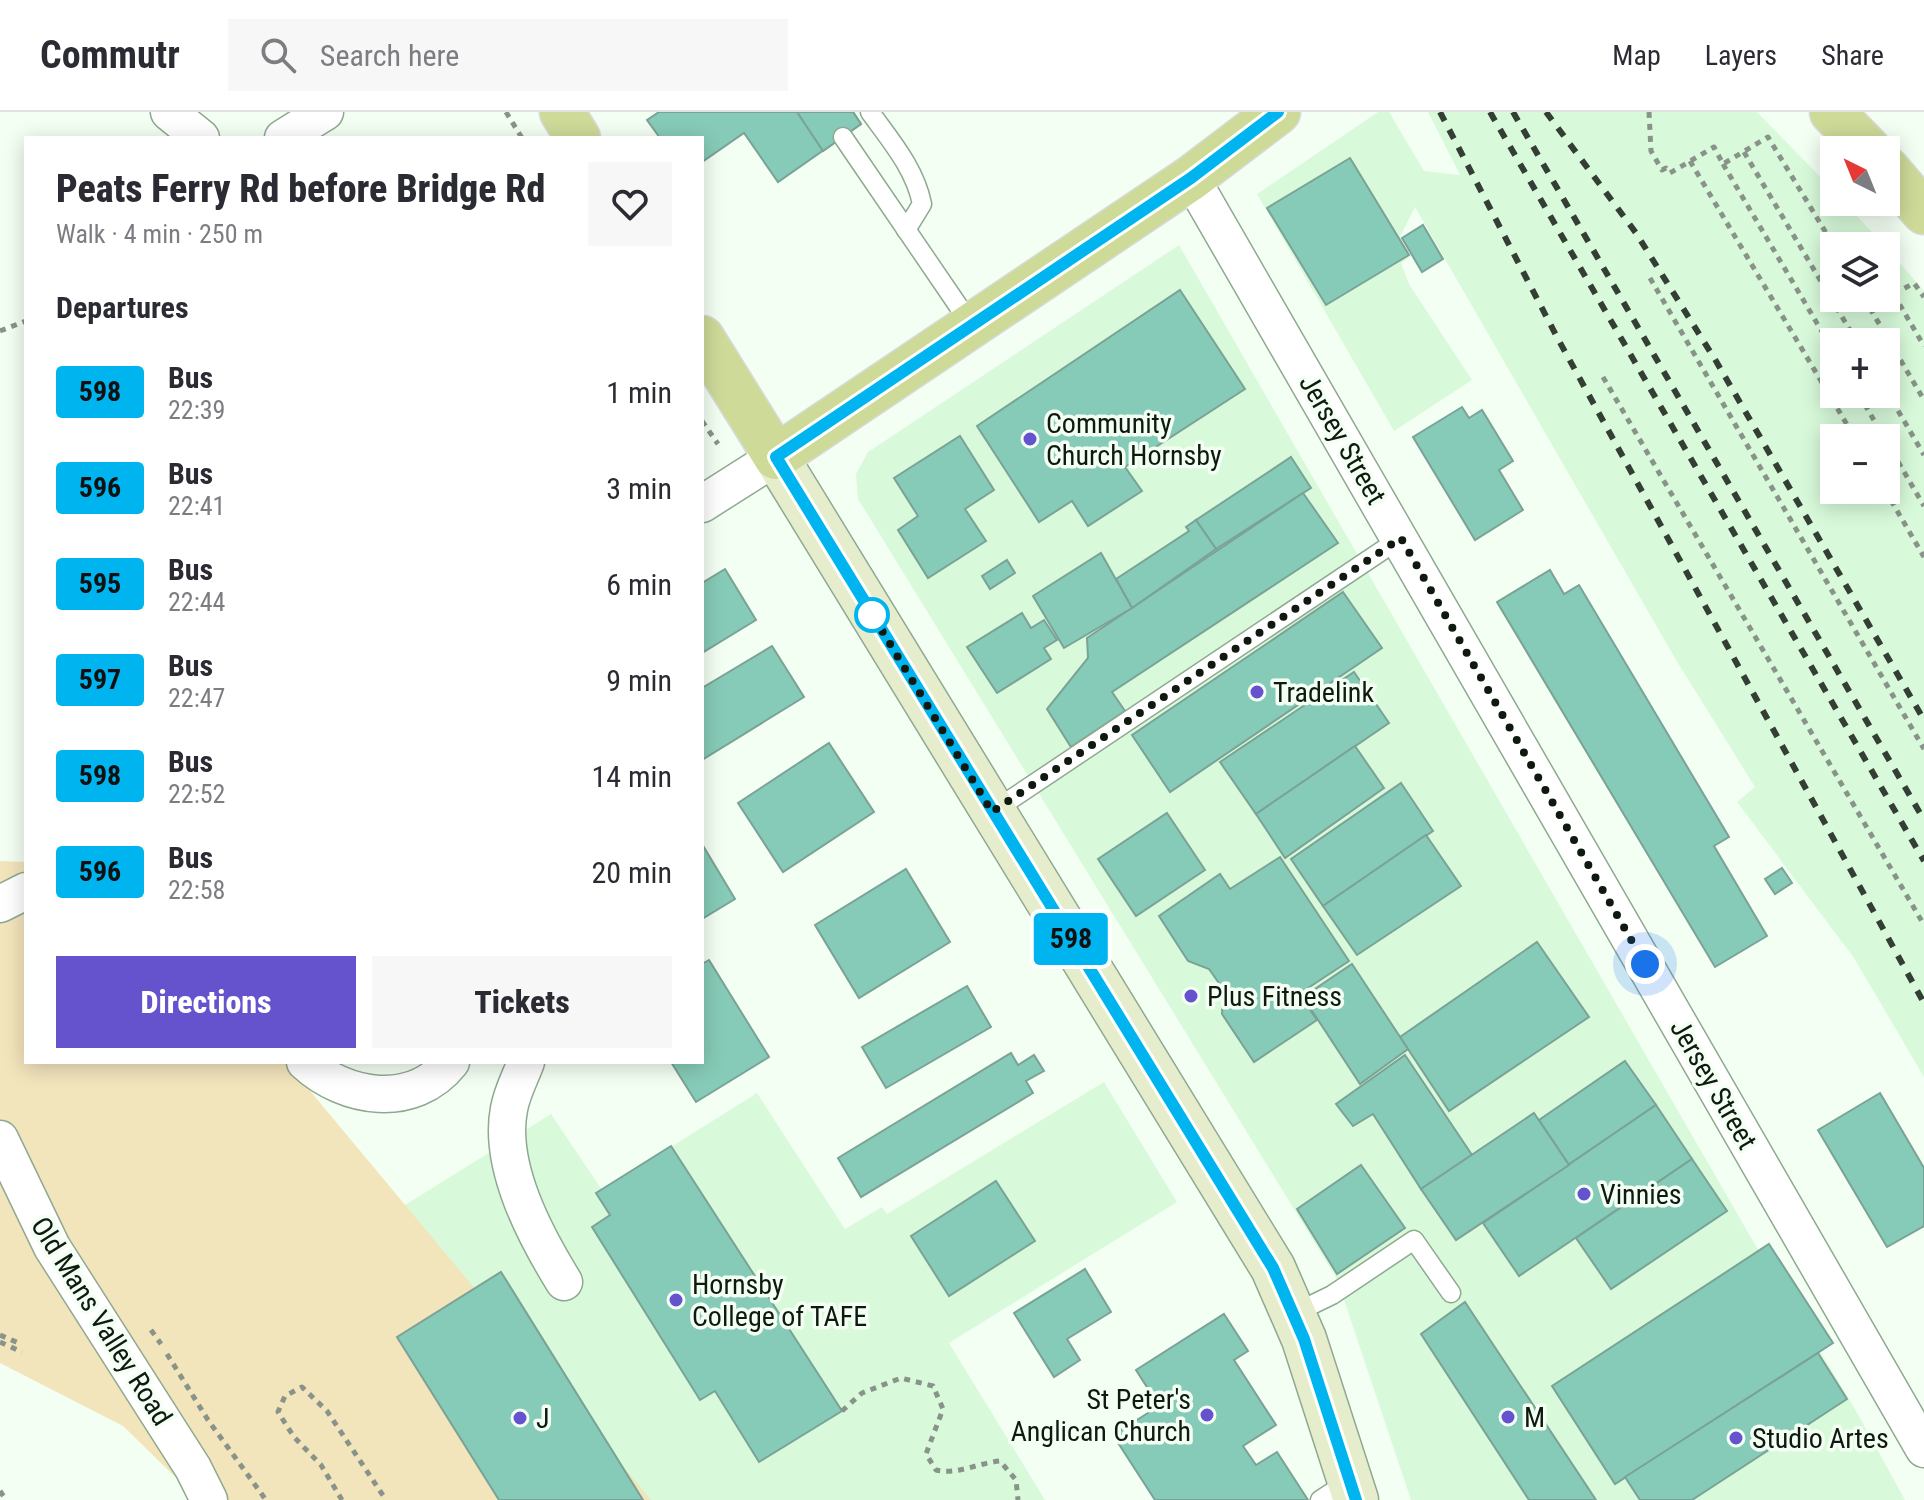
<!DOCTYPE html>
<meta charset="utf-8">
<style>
:root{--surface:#fff;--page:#f7f7f7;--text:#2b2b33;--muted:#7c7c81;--line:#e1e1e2;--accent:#6453cc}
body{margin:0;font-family:"Roboto Condensed",sans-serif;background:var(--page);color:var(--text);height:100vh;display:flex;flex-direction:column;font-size:30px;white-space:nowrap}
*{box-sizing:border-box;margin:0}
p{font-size:26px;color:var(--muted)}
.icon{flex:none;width:44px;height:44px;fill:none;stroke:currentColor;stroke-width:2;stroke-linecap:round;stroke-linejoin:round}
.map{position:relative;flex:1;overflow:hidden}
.side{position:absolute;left:24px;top:24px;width:680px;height:928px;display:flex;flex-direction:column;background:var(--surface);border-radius:0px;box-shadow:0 4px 20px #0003}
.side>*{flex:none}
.badge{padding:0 16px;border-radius:6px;font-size:28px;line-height:52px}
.needle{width:52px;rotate:317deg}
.controls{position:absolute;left:1820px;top:24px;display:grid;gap:16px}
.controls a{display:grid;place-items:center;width:80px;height:80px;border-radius:0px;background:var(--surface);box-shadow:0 4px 20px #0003;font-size:40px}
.you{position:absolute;width:40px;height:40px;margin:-20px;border:6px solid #fff;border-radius:50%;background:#1a73e8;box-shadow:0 0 0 12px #1a73e833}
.map>.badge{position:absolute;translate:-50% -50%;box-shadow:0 0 0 4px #fff}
h2{padding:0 32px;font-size:30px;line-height:72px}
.round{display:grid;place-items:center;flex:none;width:84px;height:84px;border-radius:0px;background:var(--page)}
.headline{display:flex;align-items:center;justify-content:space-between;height:136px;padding:0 32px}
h1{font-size:38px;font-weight:800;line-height:60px}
.action{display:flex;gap:16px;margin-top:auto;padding:16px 32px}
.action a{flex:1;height:92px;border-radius:0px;background:var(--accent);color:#fff;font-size:32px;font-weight:800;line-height:92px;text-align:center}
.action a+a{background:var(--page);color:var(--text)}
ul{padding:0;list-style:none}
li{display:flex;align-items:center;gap:24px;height:96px;padding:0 32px}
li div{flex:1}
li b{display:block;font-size:30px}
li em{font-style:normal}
li .badge{min-width:88px;font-weight:700;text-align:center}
header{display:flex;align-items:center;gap:48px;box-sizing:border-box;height:112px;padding:0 40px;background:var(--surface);border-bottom:2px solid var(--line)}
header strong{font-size:38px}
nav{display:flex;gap:44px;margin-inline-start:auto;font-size:28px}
.search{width:560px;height:72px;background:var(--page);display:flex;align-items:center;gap:20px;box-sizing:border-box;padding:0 28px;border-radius:0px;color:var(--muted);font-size:30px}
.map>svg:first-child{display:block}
.built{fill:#d8fada;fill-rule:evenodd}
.green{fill:#f2e4bb}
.building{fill:#86cbb7;stroke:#7ba296;stroke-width:2}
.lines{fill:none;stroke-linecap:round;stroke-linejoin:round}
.service-casing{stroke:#8fa990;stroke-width:21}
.minor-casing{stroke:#8fa990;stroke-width:39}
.secondary-casing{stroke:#8fa990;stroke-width:47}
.primary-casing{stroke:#d9dad9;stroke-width:47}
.path{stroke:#899389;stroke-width:5;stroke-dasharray:6 6;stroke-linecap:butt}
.service{stroke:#fff;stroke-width:18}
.minor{stroke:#fff;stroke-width:36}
.secondary{stroke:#e6edcc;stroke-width:44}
.primary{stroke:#cdda98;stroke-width:44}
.rail{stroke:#343e34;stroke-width:6;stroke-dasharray:10 10;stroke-linecap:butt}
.line-casing{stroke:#fff;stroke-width:18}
.line{stroke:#00b5ef;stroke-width:12}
.walk{stroke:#0f1910;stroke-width:8;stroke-dasharray:0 14.4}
.poi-dot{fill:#6453cc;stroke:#f4fff4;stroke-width:3}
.stop-dot{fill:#fff;stroke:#00b5ef;stroke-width:4}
.labels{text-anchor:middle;stroke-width:7;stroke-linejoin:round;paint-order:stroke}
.poi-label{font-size:28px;fill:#0f1910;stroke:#f4fff4;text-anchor:start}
.street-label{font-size:28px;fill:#0f1910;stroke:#f4fff4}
</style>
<header>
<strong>Commutr</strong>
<div class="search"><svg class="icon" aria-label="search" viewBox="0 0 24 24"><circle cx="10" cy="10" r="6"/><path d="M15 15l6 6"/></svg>Search here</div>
<nav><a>Map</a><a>Layers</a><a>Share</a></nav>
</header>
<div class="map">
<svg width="1924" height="1388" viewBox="0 0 1924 1388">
<rect width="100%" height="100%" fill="#f4fff4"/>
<!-- built -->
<g class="built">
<path d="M1378 0H1389L1424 59 1460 63 1428 0H1757L1834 79V90H1844L1885 134H1834V186H1886V135L1924 179V965L1854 846 1737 690 1755 675 1676 548 1415 95 1400 125 1411 144 1401 151 1409 172 1472 268 1394 319 1257 82ZM1834 230H1886V282H1834ZM1834 326H1886V378H1834Z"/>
<path d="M1179 133 1753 1129 1855 1297 1905 1388H1411L1337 1167 858 387 856 362 868 340Z"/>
<path d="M1104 970 1177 1090 949 1231 1045 1388H259L320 1146 551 1002 602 1078 757 981 845 1117 882 1095 887 1102Z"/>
</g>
<!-- green -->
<path class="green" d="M0 749 26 750V950H286L651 1388H199L123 1314 0 1251Z"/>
<!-- building -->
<g class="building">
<path d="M659 0H853L861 12 778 70 744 21 702 50V26H660L647 8Z"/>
<path d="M797 0H853L861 12 823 39Z"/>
<path d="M1350 46 1409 143 1326 193 1267 96Z"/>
<path d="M1423 113 1443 147 1422 160 1402 126Z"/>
<path d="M1180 178 1245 277 1125 355 1142 379 1088 414 1072 389 1039 410 977 314Z"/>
<path d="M1462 295 1469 306 1482 298 1513 349 1499 358 1523 398 1475 428 1413 325Z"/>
<path d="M960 324 994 378 965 397 986 429 928 466 898 418 918 404 894 366Z"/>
<path d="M1291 345 1311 376 1216 437 1196 408Z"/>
<path d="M1303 381 1338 431 1112 580 1125 599 1071 635 1047 597 1088 546 1087 526Z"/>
<path d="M1196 408 1216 437 1132 496 1116 467 1189 419 1186 415Z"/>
<path d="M1101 441 1132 496 1064 536 1033 484Z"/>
<path d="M1007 448 1015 461 990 477 982 464Z"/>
<path d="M725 457 756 508 702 541V471Z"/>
<path d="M1550 458 1564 482 1579 473 1729 725 1714 734 1767 824 1715 855 1497 490Z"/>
<path d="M1343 480 1382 536 1170 680 1132 623Z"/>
<path d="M1022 501 1031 516 1044 508 1057 528 1044 536 1051 547 997 581 967 535Z"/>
<path d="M772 534 804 585 702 648V576Z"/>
<path d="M1354 560 1389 611 1256 702 1220 650Z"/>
<path d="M829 631 874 700 783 760 738 691Z"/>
<path d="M1355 634 1384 676 1285 746 1256 702Z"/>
<path d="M1401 671 1433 719 1323 794 1291 747Z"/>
<path d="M1167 701 1205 758 1136 804 1098 747Z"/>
<path d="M1426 723 1461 774 1357 843 1323 794Z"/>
<path d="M702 732 735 787 702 807Z"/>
<path d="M1280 745 1349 849 1299 882 1317 908 1254 950 1222 902 1223 877 1209 857 1188 849 1159 804 1220 762 1230 777Z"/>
<path d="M1782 756 1792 771 1775 782 1765 767Z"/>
<path d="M906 757 950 830 859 886 815 813Z"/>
<path d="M1537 830 1589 905 1449 999 1400 925Z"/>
<path d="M709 848 769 945 696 990 671 950H702V852Z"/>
<path d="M1352 852 1408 937 1360 972 1303 885Z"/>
<path d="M967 874 991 915 886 976 862 935Z"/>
<path d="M1011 941 1018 953 1034 943 1044 959 1026 969 1033 981 861 1085 838 1046Z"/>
<path d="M1405 943 1472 1043 1421 1077 1373 1002 1353 1014 1336 992Z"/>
<path d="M1625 949 1656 993 1569 1053 1539 1008Z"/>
<path d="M1880 981 1924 1056V1114L1887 1135 1818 1018Z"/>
<path d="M1656 993 1692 1047 1519 1164 1483 1111Z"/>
<path d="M1534 1001 1569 1053 1456 1128 1421 1077Z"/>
<path d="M671 1034 842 1299 759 1350 715 1279 700 1288 592 1115 610 1103 596 1081Z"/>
<path d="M1692 1047 1727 1099 1611 1177 1576 1126Z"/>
<path d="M1361 1053 1405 1116 1337 1162 1297 1097Z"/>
<path d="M996 1069 1035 1129 949 1184 911 1124Z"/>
<path d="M1769 1132 1833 1231 1615 1372 1552 1274Z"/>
<path d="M1085 1157 1111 1200 1067 1227 1080 1248 1054 1265 1014 1201Z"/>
<path d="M501 1160 643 1388H499L397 1225Z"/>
<path d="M1465 1190 1596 1388H1529L1421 1222Z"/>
<path d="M1224 1202 1248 1239 1234 1248 1276 1313 1243 1334 1256 1353 1277 1340 1308 1388H1155L1113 1323 1159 1294 1136 1258Z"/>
<path d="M1818 1241 1847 1287 1692 1388H1640L1625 1365Z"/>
</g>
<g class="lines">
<defs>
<g id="service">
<path d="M870 0C891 29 915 57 922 92L906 118"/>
<path d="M843 25 972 214"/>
<path d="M992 700 1401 426"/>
<path d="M1295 1201 1332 1183 1414 1128 1451 1181"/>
<path d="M1320 1388 1349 1369"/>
</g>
<g id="minor">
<path d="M169 0 201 26"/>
<path d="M283 26 325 0"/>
<path d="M1191 66 1924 1337"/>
<path d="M702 392 776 345"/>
<path d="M0 792 26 779"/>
<path d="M305 950C345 987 413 998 451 950"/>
<path d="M526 950C520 966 512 980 509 997 498 1054 535 1123 564 1170"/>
<path d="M0 1027 52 1135 193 1356 209 1388"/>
</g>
<path id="secondary" d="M776 345 1273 1156 1304 1227 1356 1388"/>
<g id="primary">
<path d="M562 0 578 26"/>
<path d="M1832 0 1869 38"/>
<path d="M1886 56 1924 100"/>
<path d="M702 226 776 345 1191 66 1278 0"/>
</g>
</defs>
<!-- service casing -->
<use href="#service" class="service-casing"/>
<!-- minor casing -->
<use href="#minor" class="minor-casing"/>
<!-- secondary casing -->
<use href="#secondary" class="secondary-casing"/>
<!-- primary casing -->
<use href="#primary" class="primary-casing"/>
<!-- path -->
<g class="path">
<path d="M506 0 522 26"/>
<path d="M1649 0 1651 39 1662 58 1666 56 1670 61 1714 35 1723 52 1768 25 1834 134"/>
<path d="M1744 40 1857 230"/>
<path d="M1690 49 1855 326"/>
<path d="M1723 52 1834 240"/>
<path d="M1650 166 1924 637"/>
<path d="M1886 179 1890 176 1924 234"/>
<path d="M1894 182 1914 171 1924 185"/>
<path d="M1864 186 1924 288"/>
<path d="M0 219 26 209"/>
<path d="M1603 265 1924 813"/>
<path d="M1886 278 1924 343"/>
<path d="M1859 282 1884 326"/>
<path d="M702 309 718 332"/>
<path d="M1886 329 1924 394"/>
<path d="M1885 378 1924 445"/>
<path d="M151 1218 161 1232"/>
<path d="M0 1223 21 1232"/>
<path d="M0 1230 22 1240"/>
<path d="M167 1242 208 1308 266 1388"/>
<path d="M842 1299 862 1281 901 1266 933 1274 943 1297 926 1342 936 1358C957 1363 978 1351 1000 1349L1016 1368 1018 1388"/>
<path d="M0 1379 6 1388"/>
<path d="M342 1388 321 1353 294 1325 278 1300 285 1284 302 1275 327 1299 386 1388"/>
</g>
<!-- service -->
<use href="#service" class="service"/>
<!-- minor -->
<use href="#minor" class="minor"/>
<!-- secondary -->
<use href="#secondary" class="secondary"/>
<!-- primary -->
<use href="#primary" class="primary"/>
<!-- rail -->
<g class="rail">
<path d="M1440 0 1558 227 1924 891"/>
<path d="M1490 0 1924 749"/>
<path d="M1513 0 1924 708"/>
<path d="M1546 0 1636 121 1716 249 1924 608"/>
</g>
</g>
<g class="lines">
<defs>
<path id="line" d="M1278 0 1191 66 776 345 1273 1156 1304 1227 1356 1388"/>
</defs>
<!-- line casing -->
<use href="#line" class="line-casing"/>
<!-- line -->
<use href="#line" class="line"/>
<!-- walk -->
<path class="walk" d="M872 503 870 499 992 700 1401 426 1645 852"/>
</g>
<!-- markers -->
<g class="poi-dot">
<circle cx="1030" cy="327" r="8"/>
<circle cx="1257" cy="580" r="8"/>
<circle cx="1191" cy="884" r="8"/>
<circle cx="1584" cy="1082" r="8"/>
<circle cx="676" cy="1188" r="8"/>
<circle cx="1207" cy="1303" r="8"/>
<circle cx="1508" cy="1305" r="8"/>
<circle cx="520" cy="1306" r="8"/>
<circle cx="1736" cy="1326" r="8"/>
</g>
<circle class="stop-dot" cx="872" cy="503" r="16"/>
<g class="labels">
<!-- poi labels -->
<g class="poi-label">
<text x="1046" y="321">Community<tspan x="1046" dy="32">Church Hornsby</tspan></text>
<text x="1273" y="590">Tradelink</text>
<text x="1207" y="894">Plus Fitness</text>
<text x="1600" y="1092">Vinnies</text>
<text x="692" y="1182">Hornsby<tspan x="692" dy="32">College of TAFE</tspan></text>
<text x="1191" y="1297" text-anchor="end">St Peter's<tspan x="1191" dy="32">Anglican Church</tspan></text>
<text x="1524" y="1315">M</text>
<text x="536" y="1316">J</text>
<text x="1752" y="1336">Studio Artes</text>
</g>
<!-- street labels -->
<g class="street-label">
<text transform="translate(1343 327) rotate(60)" y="10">Jersey Street</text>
<text transform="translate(1714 972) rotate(60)" y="10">Jersey Street</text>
<text transform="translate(102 1209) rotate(58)" y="10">Old Mans Valley Road</text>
</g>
</g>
</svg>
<div class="controls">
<a><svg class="needle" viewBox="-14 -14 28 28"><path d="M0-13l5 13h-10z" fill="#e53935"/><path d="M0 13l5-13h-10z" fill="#7c7c81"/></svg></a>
<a><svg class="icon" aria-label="layers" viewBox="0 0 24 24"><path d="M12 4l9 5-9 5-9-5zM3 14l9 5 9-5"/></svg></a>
<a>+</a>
<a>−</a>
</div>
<div class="you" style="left:1645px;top:852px"></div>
<b class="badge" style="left:1071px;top:827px;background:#00b5ef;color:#111">598</b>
<section class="side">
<div class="headline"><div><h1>Peats Ferry Rd before Bridge Rd</h1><p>Walk · 4 min · 250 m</p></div><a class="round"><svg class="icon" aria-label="heart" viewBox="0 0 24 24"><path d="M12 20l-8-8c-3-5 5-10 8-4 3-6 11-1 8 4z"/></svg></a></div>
<h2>Departures</h2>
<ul>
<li><span class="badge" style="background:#00b5ef;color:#111">598</span><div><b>Bus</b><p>22:39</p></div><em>1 min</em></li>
<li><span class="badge" style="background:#00b5ef;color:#111">596</span><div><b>Bus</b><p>22:41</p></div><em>3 min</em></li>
<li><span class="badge" style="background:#00b5ef;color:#111">595</span><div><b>Bus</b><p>22:44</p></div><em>6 min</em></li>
<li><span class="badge" style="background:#00b5ef;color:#111">597</span><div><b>Bus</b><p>22:47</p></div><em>9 min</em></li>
<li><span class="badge" style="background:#00b5ef;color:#111">598</span><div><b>Bus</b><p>22:52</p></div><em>14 min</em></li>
<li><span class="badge" style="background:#00b5ef;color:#111">596</span><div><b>Bus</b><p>22:58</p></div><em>20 min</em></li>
</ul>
<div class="action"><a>Directions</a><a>Tickets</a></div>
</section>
</div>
